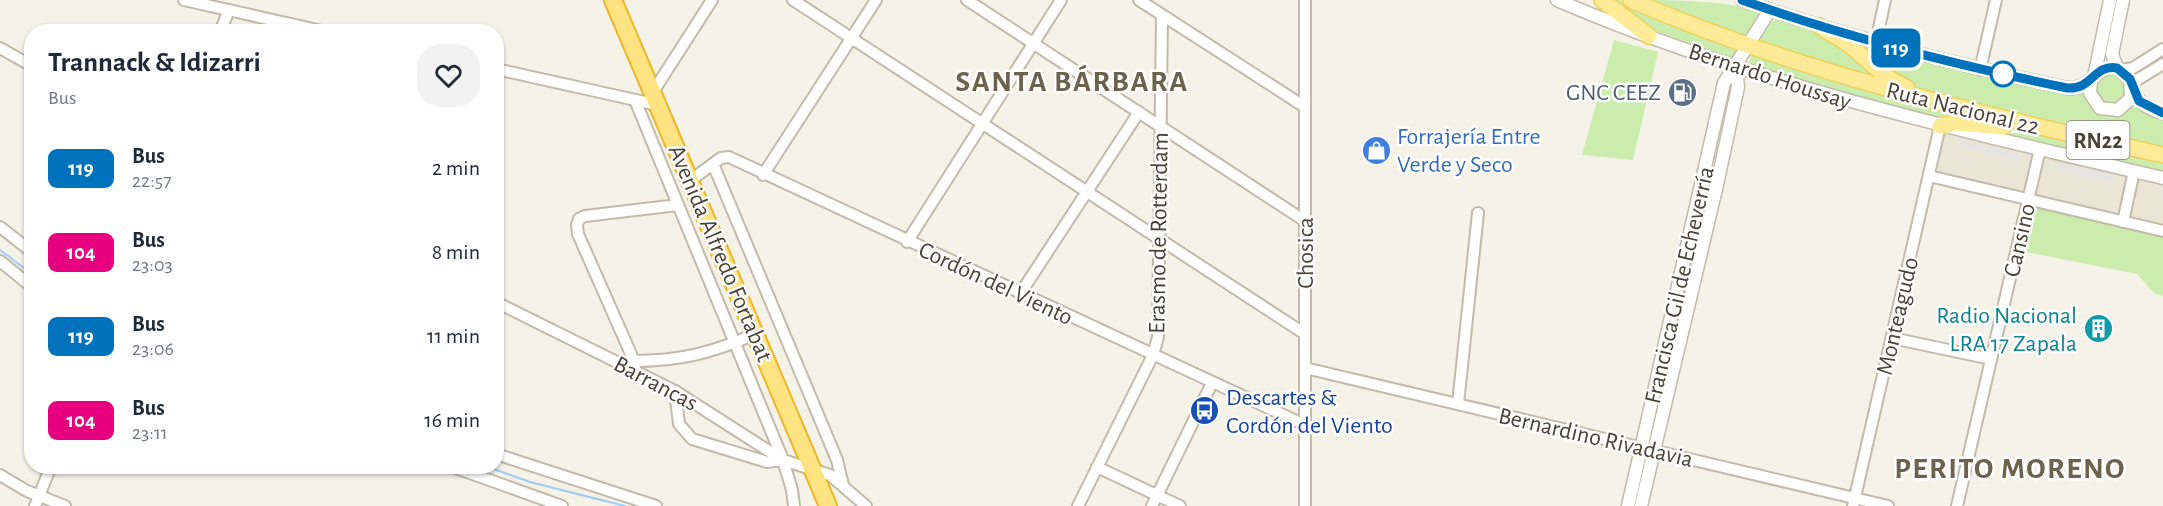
<!DOCTYPE html>
<meta charset="utf-8">
<style>
:root{--surface:#fff;--page:#f2f2f3;--text:#1f2937;--muted:#747a83}
body{margin:0;font-family:"Alegreya Sans",sans-serif;background:var(--page);color:var(--text);height:100vh;display:flex;flex-direction:column;font-size:22px;white-space:nowrap}
*{box-sizing:border-box;margin:0}
p{font-size:20px;color:var(--muted)}
.icon{flex:none;width:33px;height:33px;fill:none;stroke:currentColor;stroke-width:2;stroke-linecap:round;stroke-linejoin:round}
.map{position:relative;flex:1;overflow:hidden}
.side{position:absolute;left:24px;top:24px;width:480px;height:450px;display:flex;flex-direction:column;background:var(--surface);border-radius:24px;box-shadow:0 2px 4px #0004}
.side>*{flex:none}
.badge{padding:0 12px;border-radius:9px;font-size:21px;line-height:39px}
.map>.badge{position:absolute;translate:-50% -50%;box-shadow:0 0 0 3px #fff}
.round{display:grid;place-items:center;flex:none;width:63px;height:63px;border-radius:24px;background:var(--page)}
.summary{display:flex;align-items:center;justify-content:space-between;height:102px;padding:0 24px}
h1{font-size:28px;font-weight:600;line-height:45px}
ul{padding:0;list-style:none}
li{display:flex;align-items:center;gap:18px;height:84px;padding:0 24px}
li div{flex:1}
li b{display:block;font-size:22px}
li em{font-style:normal}
li .badge{min-width:66px;font-weight:700;text-align:center}
.map>svg:first-child{display:block}
.residential{fill:#eae5d5}
.green{fill:#caedad}
.parking{fill:#e6e4e0}
.lines{fill:none;stroke-linecap:round;stroke-linejoin:round}
.stream{stroke:#9fcbf7;stroke-width:2}
.minor-casing{stroke:#c2bba9;stroke-width:14}
.tertiary-casing{stroke:#c2bba9;stroke-width:15}
.primary-casing{stroke:#efd05c;stroke-width:18}
.trunk-casing{stroke:#ecb62b;stroke-width:20}
.minor{stroke:#fff;stroke-width:10}
.tertiary{stroke:#fff;stroke-width:12}
.primary{stroke:#ffeb97;stroke-width:15}
.trunk{stroke:#ffe380;stroke-width:16}
.line-casing{stroke:#fff;stroke-width:14}
.line{stroke:#0072bc;stroke-width:9}
.stop-dot{fill:#fff;stroke:#0072bc;stroke-width:3}
.labels{text-anchor:middle;stroke-width:5;stroke-linejoin:round;paint-order:stroke}
.shield{fill:#fff;stroke:#807b72;stroke-width:1.5}
.shield-label{font-size:22px;font-weight:bold;fill:#494336}
.street-label{font-size:24px;fill:#494336;stroke:#fff}
.service-label{font-size:24px;fill:#4e5e75;stroke:#fff;text-anchor:end}
.shop-label{font-size:24px;fill:#366cbe;stroke:#fff;text-anchor:start}
.culture-label{font-size:24px;fill:#0d838f;stroke:#fff;text-anchor:end}
.transit-label{font-size:24px;fill:#164399;stroke:#fff;text-anchor:start}
.district-label{font-size:30px;font-weight:bold;letter-spacing:1.5px;fill:#6d634c;stroke:#fff}
</style>
<div class="map">
<svg width="2163" height="506" viewBox="0 0 2163 506">
<rect width="100%" height="100%" fill="#f5f2e8"/>
<!-- residential -->
<g class="residential">
<path d="M1948 133 2030 152 2033 157 2026 189 2021 192 1937 172 1944 135Z"/>
<path d="M2046 156 2127 175 2120 214 2037 197 2035 194 2043 159Z"/>
<path d="M2140 178 2163 183V226L2129 217 2137 179Z"/>
</g>
<!-- green -->
<g class="green">
<path d="M1607 0H1620L1739 50 1734 57H1729L1642 26Z"/>
<path d="M1642 0C1665 0 1752 0 1760 17L1747 38Z"/>
<path d="M1778 20 1832 38 1895 86 1759 42 1770 22Z"/>
<path d="M1614 40 1658 52 1633 160 1582 155Z"/>
<path d="M1849 40 2082 90C2086 95 2086 102 2091 108 2107 126 2121 110 2136 106L2149 115 2163 120V149L1924 91 1913 87Z"/>
<path d="M1751 56H1759L1998 123 1911 114 1749 65Z"/>
<circle cx="2111" cy="90" r="16"/>
<path d="M1982 131 2040 135 2163 163V174Z"/>
<path d="M2038 207 2163 236V296L2155 294 2137 274 2021 251 2031 211Z"/>
</g>
<!-- parking -->
<g class="parking">
<path d="M1960 140 2020 154 2019 161 1958 147Z"/>
<path d="M2058 162 2114 174 2112 182 2056 170Z"/>
</g>
<g class="lines">
<!-- stream -->
<g class="stream">
<path d="M0 250 32 274"/>
<path d="M485 466 530 482 625 506"/>
</g>
<defs>
<g id="minor">
<path d="M184 0 326 32"/>
<path d="M793 0 1305 334"/>
<path d="M967 0 1305 221"/>
<path d="M1139 0 1305 107"/>
<path d="M220 32 229 10"/>
<path d="M1876 42 1885 0"/>
<path d="M0 48 32 66"/>
<path d="M496 69 658 105"/>
<path d="M1980 70 1996 0"/>
<path d="M2121 70 2133 68 2163 49"/>
<path d="M2132 83 2163 64"/>
<path d="M653 92 712 0"/>
<path d="M635 100 783 460 792 490 794 506"/>
<path d="M713 164 837 460 843 485"/>
<path d="M763 175 876 0"/>
<path d="M1929 176 2163 231"/>
<path d="M691 180 721 158 729 157 1305 425"/>
<path d="M2123 222 2134 171"/>
<path d="M0 227 32 252"/>
<path d="M907 242 1061 0"/>
<path d="M0 261 32 287"/>
<path d="M1020 294 1139 112"/>
<path d="M496 302 675 391 783 460 830 475 866 506"/>
<path d="M1892 338 1991 359"/>
<path d="M633 361C680 361 712 353 755 334"/>
<path d="M1305 368 1888 506"/>
<path d="M636 372 631 354 578 234 577 225 579 219 585 216 678 205"/>
<path d="M675 391 679 424 692 439 767 462 783 460"/>
<path d="M1458 404 1478 213"/>
<path d="M496 454 656 506"/>
<path d="M450 466 562 506"/>
<path d="M1097 467 1180 506"/>
<path d="M0 475 27 491 65 506"/>
<path d="M35 506 51 466"/>
<path d="M1078 506 1153 355 1158 337 1162 15"/>
<path d="M1152 506 1212 383"/>
<path d="M1305 506V0"/>
<path d="M1853 506 1940 126"/>
<path d="M1957 506 2040 149"/>
</g>
<g id="tertiary">
<path d="M1557 0C1752 84 1958 130 2163 178"/>
<path d="M1742 0C1848 38 1957 65 2067 88 2093 90 2093 65 2117 68L2130 79 2131 98 2118 110 2100 108 2090 93 2091 81"/>
<path d="M2117 68 2112 54 2123 0"/>
<path d="M2094 77 2110 0"/>
<path d="M2133 87C2137 103 2148 109 2163 113"/>
<path d="M1628 506 1724 83 1770 10"/>
<path d="M1641 506 1716 189 1738 87 1736 67"/>
</g>
<g id="primary">
<path d="M1602 0 1649 36"/>
<path d="M1631 0C1802 74 1982 114 2163 155"/>
<path d="M1819 26 1847 43 1887 77 1907 88"/>
<path d="M1940 126 1958 123 2003 127"/>
</g>
<path id="trunk" d="M613 0 828 506"/>
</defs>
<!-- minor casing -->
<use href="#minor" class="minor-casing"/>
<!-- tertiary casing -->
<use href="#tertiary" class="tertiary-casing"/>
<!-- primary casing -->
<use href="#primary" class="primary-casing"/>
<!-- trunk casing -->
<use href="#trunk" class="trunk-casing"/>
<!-- minor -->
<use href="#minor" class="minor"/>
<!-- tertiary -->
<use href="#tertiary" class="tertiary"/>
<!-- primary -->
<use href="#primary" class="primary"/>
<!-- trunk -->
<use href="#trunk" class="trunk"/>
</g>
<g class="lines">
<defs>
<path id="line" d="M1742 0C1848 38 1957 65 2067 88 2093 90 2093 64 2117 68L2130 79 2139 101 2163 113"/>
</defs>
<!-- line casing -->
<use href="#line" class="line-casing"/>
<!-- line -->
<use href="#line" class="line"/>
</g>
<!-- icons -->
<defs>
<symbol id="fuel-disc" viewBox="-11 -11 22 22"><circle r="9.5" fill="#5c6f8a" stroke="#fff"/><path d="M-5.5-6h7V0h2V4h1.3V-2.5L3-4.5l.8-.8L6-3V5H2.5V1h-1V6h-7ZM-4.2-4.7v3.2H.2V-4.7Z" fill="#fff"/></symbol>
<symbol id="shop-disc" viewBox="-11 -11 22 22"><circle r="9.5" fill="#3f7fe0" stroke="#fff"/><path d="M-5-2.5h2.3a2.7 3.5 0 0 1 5.4 0H5L5.5 6h-11ZM-1.5-2.5h3a1.5 2.3 0 0 0-3 0Z" fill="#fff"/></symbol>
<symbol id="building-disc" viewBox="-11 -11 22 22"><circle r="9.5" fill="#0f9aa8" stroke="#fff"/><path d="M-4-6H4V6H1V3H-1V6H-4ZM-2.5-4.3h1.7v1.8h-1.7ZM.8-4.3h1.7v1.8H.8ZM-2.5-1h1.7V.8h-1.7ZM.8-1h1.7V.8H.8Z" fill="#fff"/></symbol>
<symbol id="bus-disc" viewBox="-11 -11 22 22"><circle r="9.5" fill="#1a4fb4" stroke="#fff"/><path d="M-5-6H5V4H4V6H2V4H-2V6H-4V4H-5ZM-3.5-4V0h7V-4ZM-3.5 1.2v1.5H-2V1.2ZM2 1.2v1.5H3.5V1.2Z" fill="#fff"/></symbol>
</defs>
<g fill-rule="evenodd">
<use href="#fuel-disc" x="1666" y="76" width="33" height="33"/>
<use href="#shop-disc" x="1360" y="134" width="33" height="33"/>
<use href="#building-disc" x="2082" y="312" width="33" height="33"/>
<use href="#bus-disc" x="1188" y="394" width="33" height="33"/>
</g>
<!-- markers -->
<circle class="stop-dot" cx="2003" cy="74" r="12"/>
<g class="labels">
<!-- shield labels -->
<rect class="shield" x="2066.5" y="121" width="63" height="38" rx="4.5"/>
<g class="shield-label">
<text x="2098" y="148">RN22</text>
</g>
<!-- street labels -->
<g class="street-label">
<text transform="translate(1770 76) rotate(18)" y="8">Bernardo Houssay</text>
<text transform="translate(1963 108) rotate(14)" y="8">Ruta Nacional 22</text>
<text transform="translate(1158 233) rotate(-89)" y="8">Erasmo de Rotterdam</text>
<text transform="translate(2019 240) rotate(-77)" y="8">Cansino</text>
<text transform="translate(721 253) rotate(67)" y="8">Avenida Alfredo Fortabat</text>
<text transform="translate(1305 253) rotate(-90)" y="8">Chosica</text>
<text transform="translate(996 283) rotate(25)" y="8">Cordón del Viento</text>
<text transform="translate(1679 285) rotate(-77)" y="8">Francisca Gil de Echeverría</text>
<text transform="translate(1897 316) rotate(-77)" y="8">Monteagudo</text>
<text transform="translate(656 383) rotate(28)" y="8">Barrancas</text>
<text transform="translate(1596 437) rotate(13)" y="8">Bernardino Rivadavia</text>
</g>
<!-- service labels -->
<g class="service-label">
<text x="1661" y="100">GNC CEEZ</text>
</g>
<!-- shop labels -->
<g class="shop-label">
<text x="1397" y="144">Forrajería Entre<tspan x="1397" dy="28">Verde y Seco</tspan></text>
</g>
<!-- culture labels -->
<g class="culture-label">
<text x="2077" y="323">Radio Nacional<tspan x="2077" dy="28">LRA 17 Zapala</tspan></text>
</g>
<!-- transit labels -->
<g class="transit-label">
<text x="1226" y="405">Descartes &amp;<tspan x="1226" dy="28">Cordón del Viento</tspan></text>
</g>
<!-- district labels -->
<g class="district-label">
<text x="1072" y="91">SANTA BÁRBARA</text>
<text x="2010" y="478">PERITO MORENO</text>
</g>
</g>
</svg>
<b class="badge" style="left:1896px;top:48px;background:#0072bc;color:#fff">119</b>
<section class="side">
<div class="summary"><div><h1>Trannack &amp; Idizarri</h1><p>Bus</p></div><a class="round"><svg class="icon" aria-label="heart" viewBox="0 0 24 24"><path d="M12 20l-8-8c-3-5 5-10 8-4 3-6 11-1 8 4z"/></svg></a></div>
<ul>
<li><span class="badge" style="background:#0072bc;color:#fff">119</span><div><b>Bus</b><p>22:57</p></div><em>2 min</em></li>
<li><span class="badge" style="background:#e6007e;color:#fff">104</span><div><b>Bus</b><p>23:03</p></div><em>8 min</em></li>
<li><span class="badge" style="background:#0072bc;color:#fff">119</span><div><b>Bus</b><p>23:06</p></div><em>11 min</em></li>
<li><span class="badge" style="background:#e6007e;color:#fff">104</span><div><b>Bus</b><p>23:11</p></div><em>16 min</em></li>
</ul>
</section>
</div>
